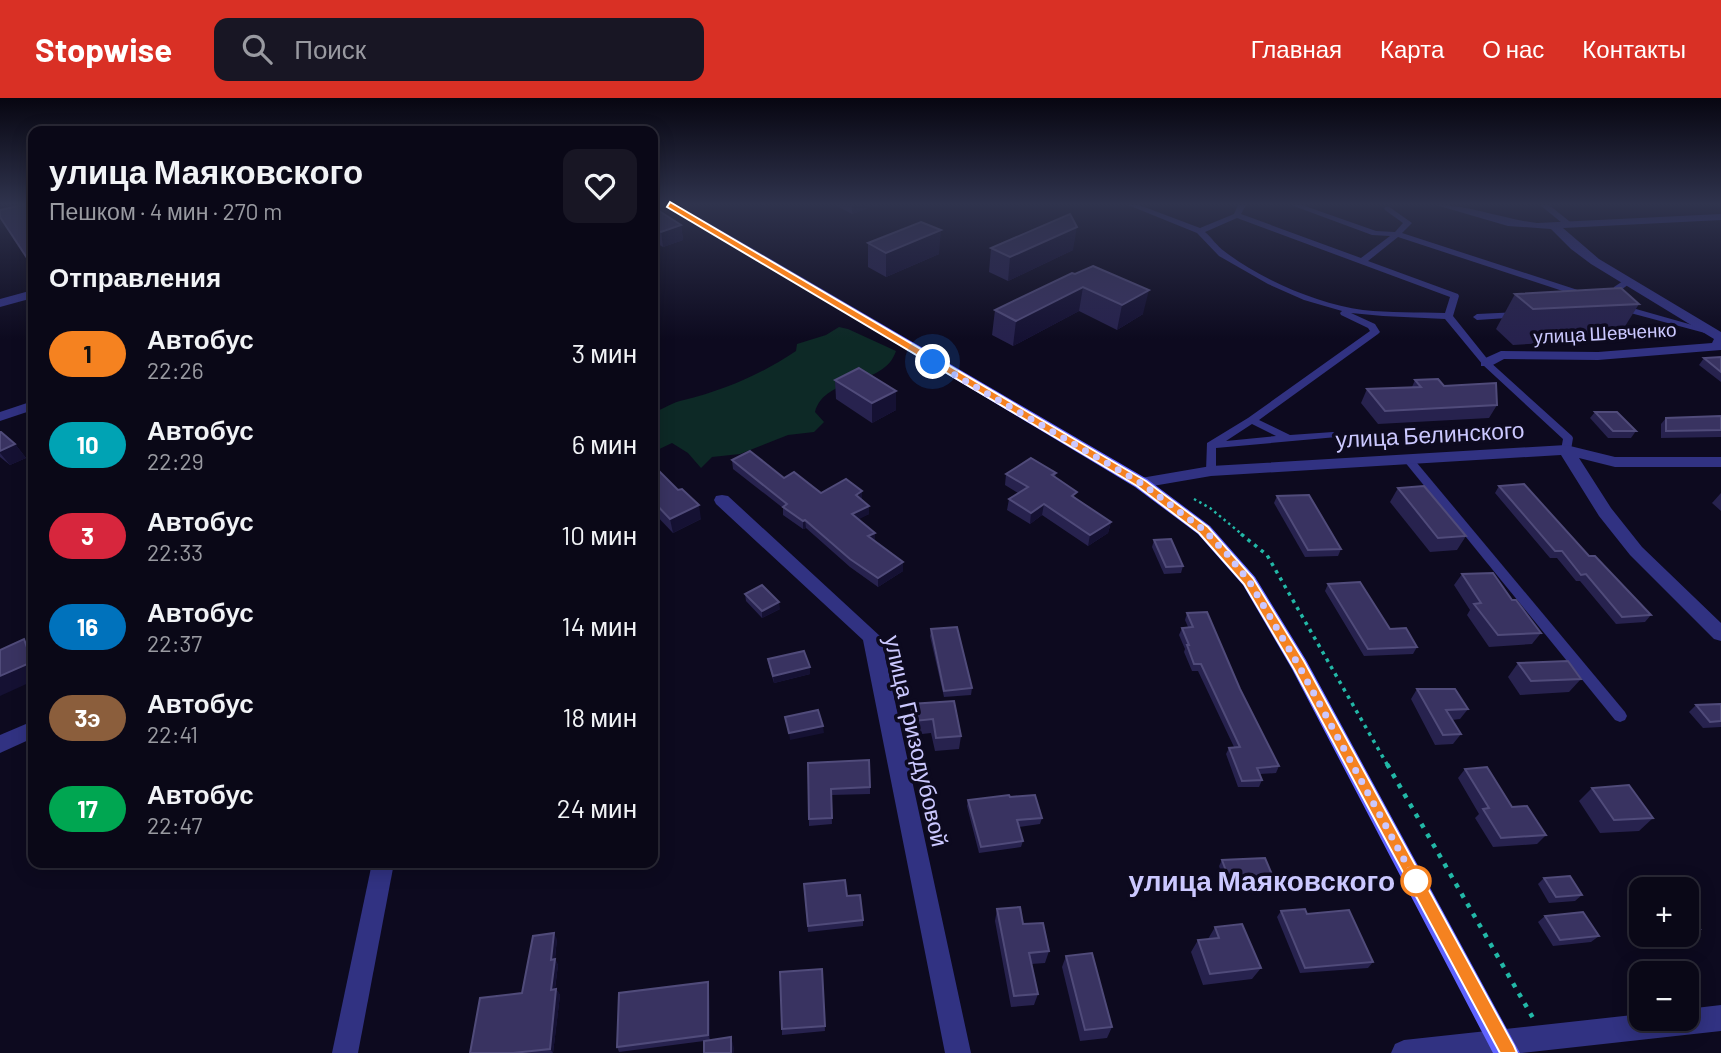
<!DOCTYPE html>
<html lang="ru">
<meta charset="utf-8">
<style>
:root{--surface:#0a0817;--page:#181624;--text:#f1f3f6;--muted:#999aa1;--line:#2a2936;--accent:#d93025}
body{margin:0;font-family:Barlow,sans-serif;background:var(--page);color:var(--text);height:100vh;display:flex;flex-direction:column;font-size:26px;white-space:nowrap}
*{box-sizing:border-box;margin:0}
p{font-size:23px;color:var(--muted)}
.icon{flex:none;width:38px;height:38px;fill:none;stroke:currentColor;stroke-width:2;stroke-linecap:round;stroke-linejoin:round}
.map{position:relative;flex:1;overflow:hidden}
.side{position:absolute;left:28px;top:28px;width:630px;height:742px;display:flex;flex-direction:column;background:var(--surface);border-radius:14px;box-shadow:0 4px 18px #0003,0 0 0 2px var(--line)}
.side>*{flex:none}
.badge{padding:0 14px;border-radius:23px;font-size:24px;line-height:46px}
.fabs{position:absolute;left:1629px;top:779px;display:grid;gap:14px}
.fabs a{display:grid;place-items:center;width:70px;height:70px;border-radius:14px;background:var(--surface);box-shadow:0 4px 18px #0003,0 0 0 2px var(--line);font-size:35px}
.you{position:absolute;width:35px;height:35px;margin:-18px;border:5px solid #fff;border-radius:50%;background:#1a73e8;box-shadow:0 0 0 10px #1a73e833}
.map>.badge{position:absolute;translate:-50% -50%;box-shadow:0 0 0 4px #fff}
h2{padding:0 21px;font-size:26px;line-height:63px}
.round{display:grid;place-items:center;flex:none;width:74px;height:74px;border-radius:14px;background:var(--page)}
.head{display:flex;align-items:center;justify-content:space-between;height:119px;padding:0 21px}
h1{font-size:33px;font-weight:700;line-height:52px}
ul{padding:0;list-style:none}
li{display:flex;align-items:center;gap:21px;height:91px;padding:0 21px}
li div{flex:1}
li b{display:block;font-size:26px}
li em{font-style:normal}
li .badge{min-width:77px;font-weight:700;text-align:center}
header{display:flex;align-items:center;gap:42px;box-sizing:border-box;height:98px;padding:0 35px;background:var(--accent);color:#fff}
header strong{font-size:33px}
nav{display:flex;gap:38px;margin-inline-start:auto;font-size:24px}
.search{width:490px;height:63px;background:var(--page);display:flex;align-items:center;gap:18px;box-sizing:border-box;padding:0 24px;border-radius:14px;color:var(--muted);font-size:26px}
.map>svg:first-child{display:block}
.green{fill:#0d2926}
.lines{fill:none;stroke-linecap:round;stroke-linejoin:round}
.path-far2{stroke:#22b8a7;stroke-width:2.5;stroke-dasharray:2.5 3.5;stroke-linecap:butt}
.path-far1{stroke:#22b8a7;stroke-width:3.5;stroke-dasharray:3.5 5;stroke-linecap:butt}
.path{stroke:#22b8a7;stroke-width:4.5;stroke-dasharray:4.5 7;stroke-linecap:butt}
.service{fill:#313282;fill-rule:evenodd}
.minor{fill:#313282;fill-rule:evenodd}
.tertiary{fill:#313282;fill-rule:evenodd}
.secondary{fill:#5f63ff;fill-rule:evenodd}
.wall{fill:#27224e}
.shaded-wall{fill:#151133}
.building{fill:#393361;stroke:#504b7a;stroke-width:2}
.line{fill:#f58220;stroke:#fff;stroke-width:2}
.walk{stroke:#cbc8ff;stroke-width:7;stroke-dasharray:0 12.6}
.stop-dot{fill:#fff;stroke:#f58220;stroke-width:3.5}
.labels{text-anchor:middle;stroke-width:7;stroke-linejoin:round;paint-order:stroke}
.far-street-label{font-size:19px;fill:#cbc8ff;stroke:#0d0a1f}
.street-label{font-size:23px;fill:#cbc8ff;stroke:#0d0a1f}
.near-stop-label{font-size:28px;font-weight:bold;fill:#cbc8ff;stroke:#0d0a1f;text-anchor:end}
</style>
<header>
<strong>Stopwise</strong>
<div class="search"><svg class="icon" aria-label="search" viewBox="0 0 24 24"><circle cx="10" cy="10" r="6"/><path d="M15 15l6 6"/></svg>Поиск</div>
<nav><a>Главная</a><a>Карта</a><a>О нас</a><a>Контакты</a></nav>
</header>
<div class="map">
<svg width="1721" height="955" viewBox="0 0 1721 955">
<rect width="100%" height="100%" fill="#0d0a1f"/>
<!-- green -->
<path class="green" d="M839 229 848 231 896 253C884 290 826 276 815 314L824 324 814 334 788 337 740 356 712 359 701 370 688 355 672 345 653 354V315C663 311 673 304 684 302 725 292 760 277 796 253L797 246 826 237Z"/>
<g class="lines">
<!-- path-far2 -->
<path class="path-far2" d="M1194 401 1210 410 1244 438"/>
<!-- path-far1 -->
<path class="path-far1" d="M1241 436 1267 457 1388 668"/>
<!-- path -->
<path class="path" d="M1387 666 1533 920"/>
<!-- service -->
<g class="service">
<path d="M1128 107H1139L1200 130 1234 116 1238 107H1246L1241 116 1361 160 1390 138 1372 137 1291 107H1302L1376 133 1395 134 1403 125 1385 112 1384 110 1388 108 1412 125 1402 135 1590 196V200H1584L1398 139 1368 163 1458 196 1459 198 1453 218 1489 263 1572 338 1573 340 1571 352 1566 355 1562 354 1561 352 1563 341 1483 267 1445 221 1383 218 1351 215 1375 226 1380 234 1378 236 1259 322 1290 337 1333 334 1338 337 1337 339 1216 350V373L1211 376 1207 375 1206 373 1207 345 1248 320 1370 233 1368 230 1341 217 1340 215 1342 213 1304 202 1268 186 1219 158 1197 135ZM1237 120 1450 199 1445 215C1417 214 1390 215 1363 212 1318 206 1260 181 1224 153 1217 148 1212 140 1205 134ZM1252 326 1276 338 1226 343Z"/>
<path d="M1540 107H1549L1574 127 1567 129Z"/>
<path d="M1626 181 1633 183 1621 192 1619 200 1629 209 1710 232 1705 235 1623 213 1611 200 1614 189Z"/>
<path d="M1519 214 1522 215V219L1477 222 1473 219 1477 216Z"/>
<path d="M1408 358 1412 359 1625 614 1627 618 1625 622 1620 624 1615 622 1404 363 1403 361 1404 359Z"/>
</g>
<!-- minor -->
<g class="minor">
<path d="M1436 107C1470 107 1503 121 1537 125L1721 116V122L1563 130 1599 161 1721 234V252L1598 262 1504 261 1491 268H1481V262L1501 253 1598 254 1712 245 1714 241 1591 166 1571 151 1551 131 1508 128Z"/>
<path d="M33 192V200L0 209V201Z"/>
<path d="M1566 347 1615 359H1721V369H1615L1579 360 1611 410 1642 449 1721 525V543L1714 541 1630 457 1599 418 1561 357 1211 378 1141 390 1133 385 1141 380 1211 368Z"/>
<path d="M722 397 728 398 881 539 971 955H945L863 542 716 406 714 402 716 398Z"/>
<path d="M33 623V640L0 655V637Z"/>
<path d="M372 765H394L358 955H332Z"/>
<path d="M1721 907V933L1522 955H1391L1395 946 1404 942 1642 916V920H1687V911Z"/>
</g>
<!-- tertiary -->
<path class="tertiary" d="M33 303V312L0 323V314Z"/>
<!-- secondary -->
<path class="secondary" d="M665 107H678L1147 381 1210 428 1255 479 1306 562 1520 955H1493L1292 571 1243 487 1198 436 1135 389Z"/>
</g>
<!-- wall -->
<g class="wall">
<path d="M835 107H877L852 116Z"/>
<path d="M653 109 681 127 683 142 663 149 653 143Z"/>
<path d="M868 145 939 156 886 179 868 169Z"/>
<path d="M991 150 1073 152 1008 183 989 174Z"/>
<path d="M1072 175 1143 216 1117 232 1079 213 1013 248 992 237 995 212Z"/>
<path d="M1515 196 1639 206 1617 241 1513 247 1496 231Z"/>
<path d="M1721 259V284L1699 267 1704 260Z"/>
<path d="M835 282 896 312 872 325 836 301Z"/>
<path d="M1415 282 1444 288 1497 307 1489 320 1378 326 1361 305 1367 291 1412 289Z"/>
<path d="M1595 314 1636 333 1631 340H1608L1590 320Z"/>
<path d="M1721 318V339L1661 340V326L1666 320Z"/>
<path d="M0 334 15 346 26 360 10 367 0 359Z"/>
<path d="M732 362 784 380 821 395 862 402 869 416 858 421 875 443 903 464V473L878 489 850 469 806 430 803 431 783 417V410L733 371Z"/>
<path d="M653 367 701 421 673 435 653 414Z"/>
<path d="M1056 375 1055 379 1076 400 1111 424 1108 435 1088 448 1042 417 1030 426 1007 412 1009 401 1018 395 1005 387 1006 376Z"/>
<path d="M1499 388 1589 458 1651 517 1645 524 1616 526 1580 483H1576L1557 460H1550L1495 395Z"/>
<path d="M1398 390 1466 438 1457 452 1430 454 1390 404Z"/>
<path d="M1721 395V413L1712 405Z"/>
<path d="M1277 398 1341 451 1338 458 1305 459 1274 405Z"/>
<path d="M1154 442 1183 468 1181 475 1164 476 1152 449Z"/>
<path d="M1462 476 1541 535 1532 546 1489 549 1467 517 1470 512 1454 487Z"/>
<path d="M1328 486 1390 531 1417 549 1413 556 1364 558 1325 493Z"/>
<path d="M745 496 780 511 762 520 746 503Z"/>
<path d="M1187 515 1240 591 1279 668 1276 675 1260 676 1262 682 1259 689H1238L1226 656 1229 650 1234 649 1198 573H1192L1184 554 1185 551 1179 537 1182 530 1188 529 1185 522Z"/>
<path d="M931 531 972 590 971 597 944 599 930 538Z"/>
<path d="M768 561 810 576 774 585 769 568Z"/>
<path d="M1518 565 1581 581 1569 594 1520 597 1508 579Z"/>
<path d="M1417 591 1468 611 1460 621 1452 622 1461 636 1453 646 1435 647 1411 601Z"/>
<path d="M911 606 961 638 959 651 935 653 931 635 913 637 910 619Z"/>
<path d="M1721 606V629L1703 630 1689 614 1696 607Z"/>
<path d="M808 665 870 689V696L831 697 832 726 809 728Z"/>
<path d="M1465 671 1512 709 1546 737 1537 746 1493 749 1475 720 1479 716 1458 680Z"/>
<path d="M1592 690 1653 720 1639 733 1600 735 1579 703Z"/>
<path d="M1010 699 1042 720 1040 726 1019 729 1023 743 1021 749 979 755 967 708 968 702Z"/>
<path d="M1222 762 1273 779 1269 785 1225 787 1219 768Z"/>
<path d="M1544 780 1582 797 1575 803 1549 805 1538 786Z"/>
<path d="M804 786 847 798 863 822V828L808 834Z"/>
<path d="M1634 787 1642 791V815L1627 793Z"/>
<path d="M997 811 1023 826 1049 853 1045 865 1031 866 1038 896 1034 907 1011 909 995 823Z"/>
<path d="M1687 812 1700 831 1692 836 1657 838 1656 836H1687Z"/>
<path d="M1281 813 1307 816 1373 864 1368 870 1300 875 1277 819Z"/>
<path d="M1545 818 1599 838 1591 844 1553 848 1538 824Z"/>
<path d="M1215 829 1261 870 1252 881 1203 887 1191 854 1198 842 1208 841Z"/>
<path d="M557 841 555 861 558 867 555 891H556L560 897 553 955H470L522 895Z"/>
<path d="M1066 858 1112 929 1107 940 1080 943 1062 869Z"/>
<path d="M822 871 825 933 782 937V931Z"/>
<path d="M708 884 709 889 710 942 731 939 734 955H704V943L619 954 617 949Z"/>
</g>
<!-- shaded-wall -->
<g class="shaded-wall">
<path d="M0 107H27L0 114Z"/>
<path d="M852 107H877L852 116Z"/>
<path d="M681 127 683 142 663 149 661 134Z"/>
<path d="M1077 129 1073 152 1008 183 1010 159Z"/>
<path d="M941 132 939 156 886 179V155Z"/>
<path d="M1083 189 1079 213 1013 248 1016 223Z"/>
<path d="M1149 192 1143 216 1117 232 1122 207Z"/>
<path d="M896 293V312L872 325V305Z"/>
<path d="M15 346 26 360 10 367 0 355V353Z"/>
<path d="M862 393V402L856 397Z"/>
<path d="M1044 406 1042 417 1030 426 1031 415Z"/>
<path d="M699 407 701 421 673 435 670 421Z"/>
<path d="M869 408V416L852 425V416Z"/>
<path d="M805 422 806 430 803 431V423Z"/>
<path d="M1111 424 1108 435 1088 448 1090 437Z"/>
<path d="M875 435V443L868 438Z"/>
<path d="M903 464V473L878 489V480Z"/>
<path d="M779 504 780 511 762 520V513Z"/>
<path d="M24 541 33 551V583L0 598V578Z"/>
<path d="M810 569V576L774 585 773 578Z"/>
<path d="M823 628 824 635 790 642 789 635Z"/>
<path d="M554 835 557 841 554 867 555 861 558 867 554 897 551 892V862Z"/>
<path d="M708 884 709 889 710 942 708 937Z"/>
<path d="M556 891 560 897 553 955 550 951Z"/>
<path d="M731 939 734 950V955H731Z"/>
</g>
<!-- building -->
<g class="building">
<path d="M22 107H33V165L31 166 0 119V112Z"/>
<path d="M653 109 681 127 661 134 653 129Z"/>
<path d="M1070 116 1077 129 1010 159 991 150Z"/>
<path d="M921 124 941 132 886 155 868 145Z"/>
<path d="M1093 168 1149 192 1122 207 1083 189 1016 223 995 212 1072 175 1075 176Z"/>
<path d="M1621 190 1639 206 1533 211 1515 196Z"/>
<path d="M1721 259V274L1704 260Z"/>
<path d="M859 270 896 293 872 305 835 282Z"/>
<path d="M1438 281 1444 288 1496 285 1497 307 1385 313 1367 291 1421 289 1415 282Z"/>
<path d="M1595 314H1617L1636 333H1613Z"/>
<path d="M1721 318V332L1666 333V320Z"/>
<path d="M0 334H1L15 346 0 353Z"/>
<path d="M750 353 784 380 794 374 821 395 846 381 862 393 856 397 869 408 852 416 875 435 868 438 903 464 878 480 850 461 805 422 803 423 783 409 787 406 732 362Z"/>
<path d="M1031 360 1056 375 1052 377 1077 394 1072 398 1111 424 1090 437 1044 406 1031 415 1009 401 1028 389 1006 376Z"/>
<path d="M653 367 678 392 682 391 699 407 670 421 653 403Z"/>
<path d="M1524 386 1589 458H1595L1651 517 1622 519 1586 476 1581 477 1562 453H1555L1499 388Z"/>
<path d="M1424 388 1466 438 1438 440 1398 390Z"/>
<path d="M1309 397 1341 451 1308 452 1277 398Z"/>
<path d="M1171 441 1183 468 1166 469 1154 442Z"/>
<path d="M1493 475 1512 502H1516L1541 535 1498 537 1474 506 1481 505 1462 476Z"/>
<path d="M1360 484 1390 531 1406 530 1417 549 1368 551 1328 486Z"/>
<path d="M762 487 779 504 762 513 745 496Z"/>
<path d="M1207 514 1240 591 1279 668 1257 670 1262 682 1242 683 1229 650 1240 649 1201 566H1194L1187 547H1189L1182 530 1193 529 1187 515Z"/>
<path d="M957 529 972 590 944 593 931 531Z"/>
<path d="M24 541 32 564 0 578V552Z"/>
<path d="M804 553 810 569 773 578 768 561Z"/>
<path d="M1568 563 1581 581 1531 583 1518 565Z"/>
<path d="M1417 591H1455L1468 611 1446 612 1461 636 1443 637Z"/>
<path d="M954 603 961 638 936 640 933 621 914 623 911 606Z"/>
<path d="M1721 606V623L1710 624 1696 607Z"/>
<path d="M818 612 823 628 789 635 785 619Z"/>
<path d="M869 662 870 689 831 691 832 720 809 721 808 665Z"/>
<path d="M1487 669 1512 709 1527 708 1546 737 1501 740 1483 711 1489 710 1465 671Z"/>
<path d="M1629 687 1653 720 1614 722 1592 690Z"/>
<path d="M1009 697 1010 699 1035 697 1042 720 1017 722 1023 743 981 749 968 702Z"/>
<path d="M1265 760 1273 779 1229 781 1222 762Z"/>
<path d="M1570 778 1582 797 1556 799 1544 780Z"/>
<path d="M845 782 847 798 860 797 863 822 808 828 804 786Z"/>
<path d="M1668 785 1672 791H1642V798L1634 787Z"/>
<path d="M1020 809 1023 826 1043 825 1049 853 1029 855 1038 896 1014 898 997 811Z"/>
<path d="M1305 811 1307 816 1349 812 1373 864 1305 870 1281 813Z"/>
<path d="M1687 812 1700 831H1687Z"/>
<path d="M1583 814 1599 838 1560 842 1545 818Z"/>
<path d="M1242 826 1261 870 1210 876 1198 842 1219 840 1215 829Z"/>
<path d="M554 835 551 862 555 861 551 892 556 891 550 951 513 955H470L480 900 522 895 533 838Z"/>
<path d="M1092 855 1112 929 1085 932 1066 858Z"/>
<path d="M822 871 825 928 782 931 780 874Z"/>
<path d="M708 884V937L617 949 619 895Z"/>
<path d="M731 939V955H704V943Z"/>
</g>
<!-- sky -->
<linearGradient id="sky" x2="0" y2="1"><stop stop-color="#070611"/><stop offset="0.44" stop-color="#2f334d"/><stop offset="1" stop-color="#2f334d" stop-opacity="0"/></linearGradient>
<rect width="1721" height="241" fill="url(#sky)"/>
<!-- line -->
<path class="line" d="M670 104 1146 383 1208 429 1253 480 1304 563 1514 948 1517 955H1500L1294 571 1244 486 1199 435 1137 388 667 109Z"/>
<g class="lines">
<!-- walk -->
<path class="walk" d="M933 264 1141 385 1204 432 1227 456 1249 483 1299 568 1420 791 1416 783"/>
</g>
<!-- markers -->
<circle class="stop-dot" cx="1416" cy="783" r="14"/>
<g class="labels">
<!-- far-street labels -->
<g class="far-street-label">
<text transform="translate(1605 235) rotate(-3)" y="7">улица Шевченко</text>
</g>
<!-- street labels -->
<g class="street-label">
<text transform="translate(1430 337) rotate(-3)" y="8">улица Белинского</text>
<text transform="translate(916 643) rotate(77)" y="8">улица Гризодубовой</text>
</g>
<!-- near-stop labels -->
<g class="near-stop-label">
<text x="1395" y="793">улица Маяковского</text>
</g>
</g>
</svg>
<div class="fabs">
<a>+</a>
<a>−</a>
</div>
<div class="you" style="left:933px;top:264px"></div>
<section class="side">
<div class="head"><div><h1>улица Маяковского</h1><p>Пешком · 4 мин · 270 m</p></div><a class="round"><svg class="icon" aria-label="heart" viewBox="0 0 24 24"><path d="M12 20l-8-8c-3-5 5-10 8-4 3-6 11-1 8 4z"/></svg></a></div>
<h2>Отправления</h2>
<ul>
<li><span class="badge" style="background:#f58220;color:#111">1</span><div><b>Автобус</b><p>22:26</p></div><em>3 мин</em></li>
<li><span class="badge" style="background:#00a3b4;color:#fff">10</span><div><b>Автобус</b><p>22:29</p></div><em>6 мин</em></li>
<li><span class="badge" style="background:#d7263d;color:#fff">3</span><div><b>Автобус</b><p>22:33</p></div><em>10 мин</em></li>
<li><span class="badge" style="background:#0072bc;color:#fff">16</span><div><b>Автобус</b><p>22:37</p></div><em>14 мин</em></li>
<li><span class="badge" style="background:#8b5e3c;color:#fff">3э</span><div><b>Автобус</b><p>22:41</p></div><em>18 мин</em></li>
<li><span class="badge" style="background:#00a651;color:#fff">17</span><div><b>Автобус</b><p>22:47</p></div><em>24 мин</em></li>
</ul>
</section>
</div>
